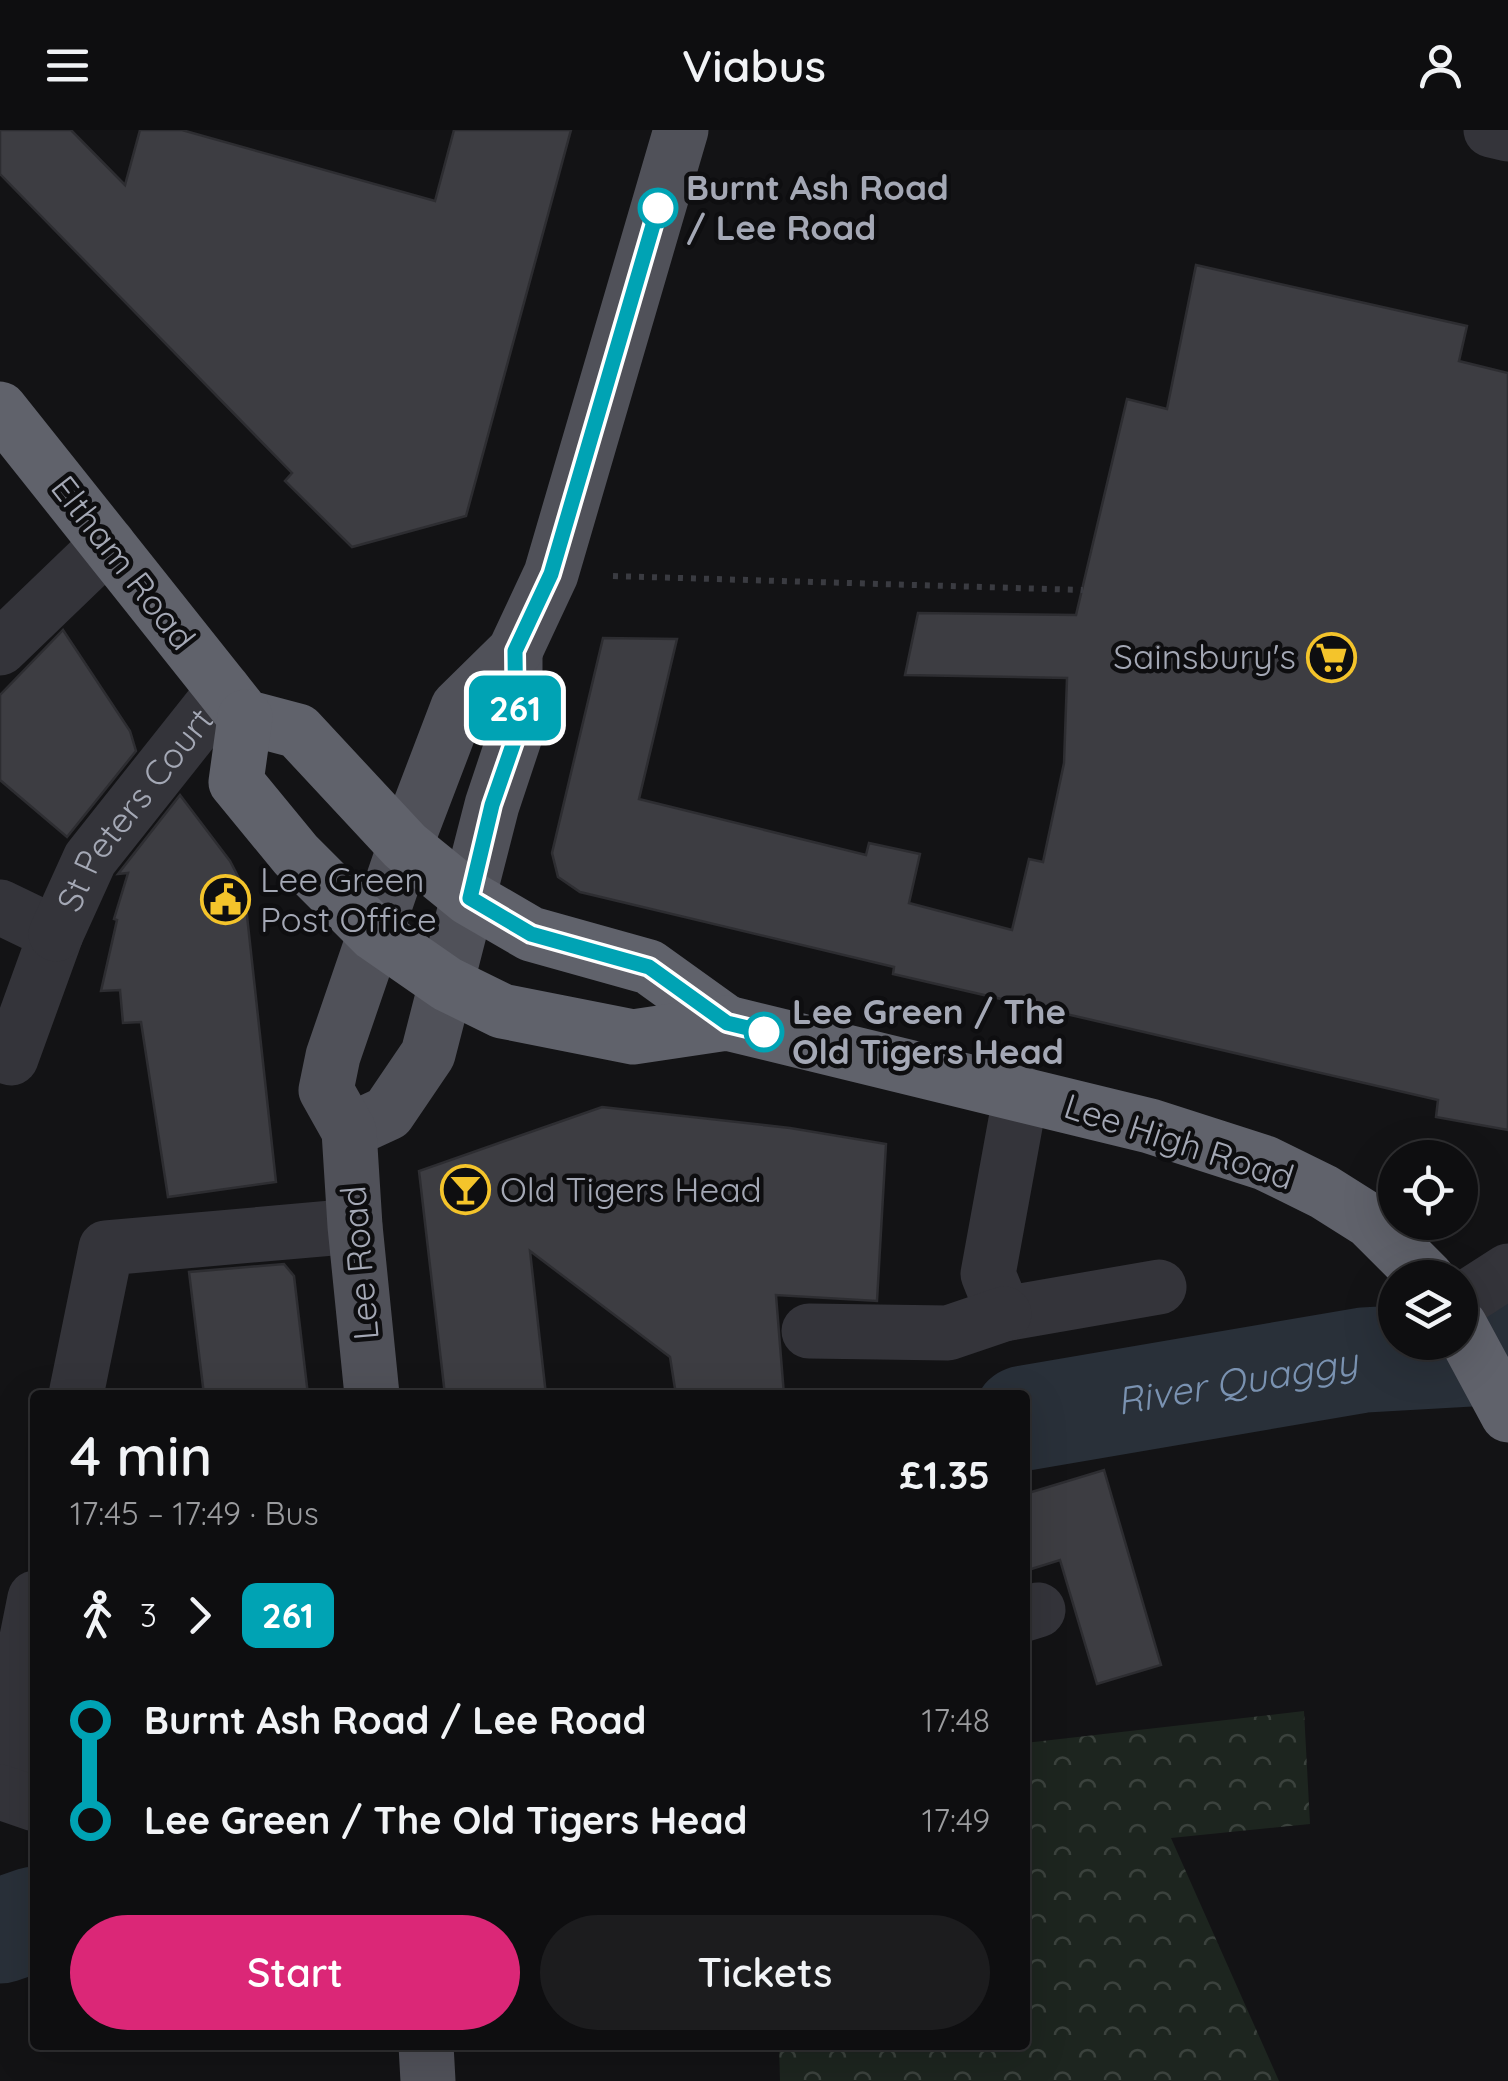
<!DOCTYPE html>
<meta charset="utf-8">
<style>
:root{--surface:#0e0e10;--page:#1c1c1e;--text:#f1f3f6;--muted:#9b9c9f;--line:#2e2e30;--accent:#db2777}
body{margin:0;font-family:Quicksand,sans-serif;background:var(--page);color:var(--text);height:100vh;display:flex;flex-direction:column;font-size:38px;white-space:nowrap}
*{box-sizing:border-box;margin:0}
p{font-size:32px;color:var(--muted)}
.icon{flex:none;width:55px;height:55px;fill:none;stroke:currentColor;stroke-width:2;stroke-linecap:round;stroke-linejoin:round}
.map{position:relative;flex:1;overflow:hidden}
.sheet{position:absolute;left:30px;top:1260px;width:1000px;height:660px;display:flex;flex-direction:column;background:var(--surface);border-radius:10px;box-shadow:0 10px 40px #0002,0 0 0 2px var(--line)}
.sheet>*{flex:none}
.badge{padding:0 20px;border-radius:15px;font-size:35px;line-height:65px}
.controls{position:absolute;left:1378px;top:1010px;display:grid;gap:20px}
.controls a{display:grid;place-items:center;width:100px;height:100px;border-radius:50%;background:var(--surface);box-shadow:0 10px 40px #0002,0 0 0 2px var(--line);font-size:50px}
.map>.badge{position:absolute;translate:-50% -50%;box-shadow:0 0 0 5px #fff}
.legs{display:flex;align-items:center;gap:15px;height:110px;padding:0 40px;font-size:32px}
.legs p{margin-inline-start:auto}
.overview{display:flex;align-items:center;justify-content:space-between;height:170px;padding:0 40px}
h1{font-size:55px;font-weight:600;line-height:75px}
.button{display:flex;gap:20px;margin-top:auto;padding:20px 40px}
.button a{flex:1;height:115px;border-radius:60px;background:var(--accent);color:#fff;font-size:40px;font-weight:600;line-height:115px;text-align:center}
.button a+a{background:var(--page);color:var(--text)}
ul{padding:0 40px;list-style:none}
li{display:flex;align-items:center;gap:35px;height:100px;font-size:38px}
li i{display:grid;place-items:center;width:15px;height:100%;margin:0 12px;background:currentColor}
li i::after{content:'';width:25px;height:25px;margin:-12px;border:8px solid;border-radius:50%;background:var(--surface)}
li p{margin-inline-start:auto}
li:first-child i{background:linear-gradient(#0000 50%,currentColor 0)}
li:last-child i{background:linear-gradient(currentColor 50%,#0000 0)}
header{display:flex;justify-content:space-between;align-items:center;height:130px;padding:0 40px;background:var(--surface);font-size:45px;font-weight:600}
.map>svg:first-child{display:block}
.forest{fill:url(#forest-crowns)}
.lines{fill:none;stroke-linecap:round;stroke-linejoin:round}
.river{stroke:#293039;stroke-width:105}
.building{fill:#3d3d42;stroke:#2d2d31;stroke-width:2.5}
.path{stroke:#3a3b41;stroke-width:6;stroke-dasharray:5 8;stroke-linecap:butt}
.minor{stroke:#34343a;stroke-width:55}
.major{stroke:#505159;stroke-width:55}
.highway{stroke:#60626b;stroke-width:55}
.line-1-casing{stroke:#fff;stroke-width:22}
.line-1{stroke:#00a3b4;stroke-width:15}
.stop-1-dot{fill:#fff;stroke:#00a3b4;stroke-width:5}
.labels{text-anchor:middle;stroke-width:9;stroke-linejoin:round;paint-order:stroke}
.stop-label{font-size:35px;font-weight:bold;fill:#a4a8b5;stroke:#0e0e10;text-anchor:start}
.street-label{font-size:35px;fill:#a4a8b5;stroke:#0e0e10}
.poi-label{font-size:35px;fill:#a4a8b5;stroke:#0e0e10;text-anchor:start}
.water-label{font-size:38px;font-style:italic;fill:#7a92b1;stroke:#0e0e10}
</style>
<header><svg class="icon" aria-label="menu" viewBox="0 0 24 24"><path d="M4 6h16M4 12h16M4 18h16"/></svg>Viabus<svg class="icon" aria-label="person" viewBox="0 0 24 24"><circle cx="12" cy="8" r="4"/><path d="M4 21q1-7 8-7t8 7"/></svg></header>
<div class="map">
<svg width="1508" height="1951" viewBox="0 0 1508 1951">
<defs>
<pattern id="forest-crowns" width="20" height="18" patternUnits="userSpaceOnUse" patternTransform="scale(2.5)"><rect width="20" height="18" fill="#1d251f"/><path d="M2 6a3 3 0 1 1 6 0M12 15a3 3 0 1 1 6 0" fill="none" stroke="#3b423d"/></pattern>
</defs>
<rect width="100%" height="100%" fill="#131315"/>
<!-- forest -->
<path class="forest" d="M1304 1581 1310 1694 1171 1708 1279 1951H780L779 1915H1025V1613Z"/>
<g class="lines">
<!-- river -->
<g class="river">
<path id="s1" d="M1025 1288 1364 1230 1508 1222"/>
<path d="M0 1801 35 1789"/>
</g>
</g>
<!-- building -->
<g class="building">
<path d="M0 0H71L125 55 140 0H182L435 71 454 0H571L466 386 352 417 285 351 292 343 0 44Z"/>
<path d="M1196 135 1467 196 1459 231 1508 243V1000L1436 987 1438 970 893 844 894 837 580 762 558 747 552 723 603 508 677 509 639 669 866 725 869 713 920 724 909 773 1012 800 1029 729 1043 732 1064 633 1067 548 905 545 918 483 1076 485 1127 269 1167 279Z"/>
<path d="M63 500 130 601 136 621 67 707 0 650V565Z"/>
<path d="M180 665 230 731 244 758 276 1052 168 1067 141 892 123 893 120 860 101 861 117 790 114 789 128 743 118 744Z"/>
<path d="M602 977 790 998 886 1014 877 1171 776 1165 784 1265H676L670 1227 530 1121 546 1265H445L419 1041Z"/>
<path d="M284 1134 294 1146 308 1265H204L189 1142Z"/>
<path d="M1104 1340 1161 1535 1097 1554 1060 1430 1025 1441V1364Z"/>
</g>
<g class="lines">
<!-- path -->
<path class="path" d="M613 446 1083 460"/>
<!-- minor -->
<g class="minor">
<path d="M1491 0 1508 4"/>
<path d="M0 518 108 414"/>
<path d="M0 777 56 804 11 928"/>
<path id="s2" d="M56 804 90 729 224 560"/>
<path d="M1021 963 988 1144 1004 1184 1159 1157"/>
<path d="M1460 1172 1508 1141"/>
<path d="M809 1201 948 1203 1004 1184"/>
<path d="M76 1265 106 1118 355 1096"/>
<path d="M1025 1484 1038 1480"/>
<path d="M0 1642 35 1468"/>
<path d="M0 1662 35 1674"/>
</g>
<!-- major -->
<g class="major">
<path d="M349 1001 388 983 428 924 492 675 515 606V521"/>
<path d="M372 1265 355 1096 349 1001 326 960 333 926 405 716 458 577 515 521 551 444 681 0"/>
<path d="M426 1915 428 1951"/>
</g>
<!-- highway -->
<g class="highway">
<path d="M0 279 245 587 298 601 405 716 469 768 531 804 649 837 727 893"/>
<path d="M245 587 236 652 296 725 375 804 447 854 502 881 633 907 727 893 1150 996 1265 1033 1324 1062 1370 1091 1427 1148"/>
<path d="M1460 1196 1508 1285"/>
</g>
</g>
<g class="lines">
<defs>
<path id="line-1" d="M658 78 551 444 515 521 516 606 492 675 470 768 531 804 649 837 727 893 764 902"/>
</defs>
<!-- line-1 casing -->
<use href="#line-1" class="line-1-casing"/>
<!-- line-1 -->
<use href="#line-1" class="line-1"/>
</g>
<!-- icons -->
<defs>
<symbol id="supermarket-ring" viewBox="-11 -11 22 22"><circle r="9.5" fill="#0e0e10" stroke="#f4c42b" stroke-width="1.5"/><path d="M-6-5.5h2.5l.6 2H6L4.5 2H-2.5L-4.4-4H-6ZM-1.5 3.2a1.3 1.3 0 1 0 .1 0ZM3 3.2a1.3 1.3 0 1 0 .1 0Z" fill="#f4c42b"/></symbol>
<symbol id="civic-ring" viewBox="-11 -11 22 22"><circle r="9.5" fill="#0e0e10" stroke="#f4c42b" stroke-width="1.5"/><path d="M-.6-6.5H3V-4.5H.6V-3L4-1V1h2V6H-6V1h2V-1L-.6-3ZM-1.2 2.5V6h2.4V2.5Z" fill="#f4c42b"/></symbol>
<symbol id="bar-ring" viewBox="-11 -11 22 22"><circle r="9.5" fill="#0e0e10" stroke="#f4c42b" stroke-width="1.5"/><path d="M-6-5H6L.8 .8V4.5H3.5V6h-7V4.5H-.8V.8Z" fill="#f4c42b"/></symbol>
</defs>
<g fill-rule="evenodd">
<use href="#supermarket-ring" x="1304" y="500" width="55" height="55"/>
<use href="#civic-ring" x="198" y="742" width="55" height="55"/>
<use href="#bar-ring" x="438" y="1032" width="55" height="55"/>
</g>
<!-- markers -->
<g class="stop-1-dot">
<circle cx="658" cy="78" r="18"/>
<circle cx="764" cy="902" r="18"/>
</g>
<g class="labels">
<!-- stop labels -->
<g class="stop-label">
<text x="686" y="70">Burnt Ash Road<tspan x="686" dy="40">/ Lee Road</tspan></text>
<text x="792" y="894">Lee Green / The<tspan x="792" dy="40">Old Tigers Head</tspan></text>
</g>
<!-- street labels -->
<g class="street-label">
<text transform="translate(123 433) rotate(52)" y="12">Eltham Road</text>
<text dy="12" stroke="none"><textPath href="#s2" startOffset="148">St Peters Court</textPath></text>
<text transform="translate(1179 1012) rotate(18)" y="12">Lee High Road</text>
<text transform="translate(360 1133) rotate(-95)" y="12">Lee Road</text>
</g>
<!-- poi labels -->
<g class="poi-label">
<text x="1296" y="539" text-anchor="end">Sainsbury's</text>
<text x="260" y="762">Lee Green<tspan x="260" dy="40">Post Office</tspan></text>
<text x="500" y="1072">Old Tigers Head</text>
</g>
<!-- water labels -->
<g class="water-label">
<text dy="13" stroke="none"><textPath href="#s1" startOffset="215">River Quaggy</textPath></text>
</g>
</g>
</svg>
<div class="controls">
<a><svg class="icon" aria-label="locate" viewBox="0 0 24 24"><circle cx="12" cy="12" r="6"/><path d="M12 2v4M12 18v4M2 12h4M18 12h4"/></svg></a>
<a><svg class="icon" aria-label="layers" viewBox="0 0 24 24"><path d="M12 4l9 5-9 5-9-5zM3 14l9 5 9-5"/></svg></a>
</div>
<b class="badge" style="left:515px;top:578px;background:#00a3b4;color:#fff">261</b>
<section class="sheet">
<div class="overview"><div><h1>4 min</h1><p>17:45 – 17:49 · Bus</p></div><b>£1.35</b></div>
<div class="legs"><svg class="icon" aria-label="walk" viewBox="0 0 24 24"><circle cx="13" cy="4" r="2"/><path d="M13 8l-2 6 4 7M11 14l-3 7M7 12l3-4h3l4 4"/></svg>3<svg class="icon" aria-label="forward" viewBox="0 0 24 24"><path d="M9 5l7 7-7 7"/></svg><b class="badge" style="background:#00a3b4;color:#fff">261</b></div>
<ul>
<li><i style="color:#00a3b4"></i><b>Burnt Ash Road / Lee Road</b><p>17:48</p></li>
<li><i style="color:#00a3b4"></i><b>Lee Green / The Old Tigers Head</b><p>17:49</p></li>
</ul>
<div class="button"><a>Start</a><a>Tickets</a></div>
</section>
</div>
